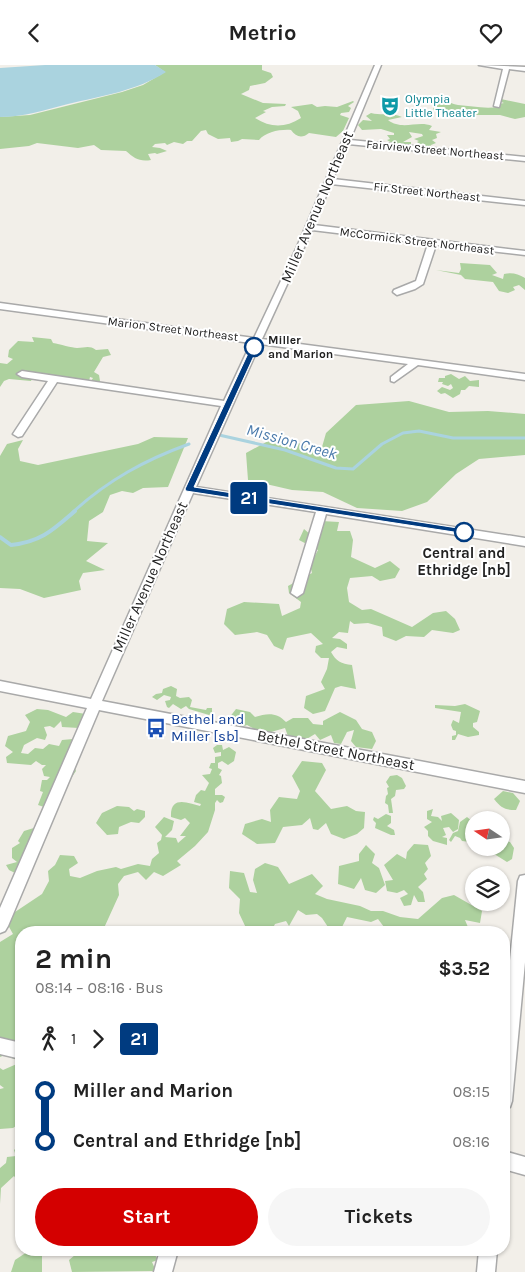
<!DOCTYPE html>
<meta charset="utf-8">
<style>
:root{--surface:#fff;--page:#f6f6f6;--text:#222;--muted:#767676;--accent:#d40000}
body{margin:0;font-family:Karla,sans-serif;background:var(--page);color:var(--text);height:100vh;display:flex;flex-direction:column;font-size:19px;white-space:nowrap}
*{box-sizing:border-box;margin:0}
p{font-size:16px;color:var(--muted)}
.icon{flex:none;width:28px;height:28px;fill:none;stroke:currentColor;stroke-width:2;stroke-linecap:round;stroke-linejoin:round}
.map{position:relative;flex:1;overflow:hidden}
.panel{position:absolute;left:15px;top:861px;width:495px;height:330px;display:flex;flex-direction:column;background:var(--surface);border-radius:20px;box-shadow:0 1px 4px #0004}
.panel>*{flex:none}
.badge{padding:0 10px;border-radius:4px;font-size:18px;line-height:32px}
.needle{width:32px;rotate:283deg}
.tools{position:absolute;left:465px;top:746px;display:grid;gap:10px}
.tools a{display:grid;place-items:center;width:45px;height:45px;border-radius:50%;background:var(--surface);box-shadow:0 1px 4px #0004;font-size:25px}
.map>.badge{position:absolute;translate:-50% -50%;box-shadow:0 0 0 2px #fff}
.legs{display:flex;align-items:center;gap:8px;height:55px;padding:0 20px;font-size:16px}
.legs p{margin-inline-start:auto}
.summary{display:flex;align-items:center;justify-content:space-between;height:85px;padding:0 20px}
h1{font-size:28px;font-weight:700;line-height:38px}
.cta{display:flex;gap:10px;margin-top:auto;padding:10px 20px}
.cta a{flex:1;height:58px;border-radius:30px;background:var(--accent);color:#fff;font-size:20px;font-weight:700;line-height:58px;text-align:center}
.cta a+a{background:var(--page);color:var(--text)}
ul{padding:0 20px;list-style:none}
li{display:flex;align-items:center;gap:18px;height:50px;font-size:19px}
li i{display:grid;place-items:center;width:8px;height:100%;margin:0 6px;background:currentColor}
li i::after{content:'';width:12px;height:12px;margin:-6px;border:4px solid;border-radius:50%;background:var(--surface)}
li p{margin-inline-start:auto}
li:first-child i{background:linear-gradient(#0000 50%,currentColor 0)}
li:last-child i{background:linear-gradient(currentColor 50%,#0000 0)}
header{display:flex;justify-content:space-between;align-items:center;height:65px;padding:0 20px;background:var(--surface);font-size:22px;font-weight:700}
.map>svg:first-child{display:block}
.forest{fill:#add19e}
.water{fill:#aad3df}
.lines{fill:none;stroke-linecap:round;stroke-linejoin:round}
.stream-far1{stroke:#aad3df;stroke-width:3}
.stream{stroke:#aad3df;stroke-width:4}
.minor-casing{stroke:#a9a9a9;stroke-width:3}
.minor{fill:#fff;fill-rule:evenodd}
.line-1{fill:#003b80;stroke:#fff}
.stop-1-dot{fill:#fff;stroke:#003b80;stroke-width:2.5}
.labels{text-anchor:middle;stroke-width:4;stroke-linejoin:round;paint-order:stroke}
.far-culture-label{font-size:12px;fill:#0d838f;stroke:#fff;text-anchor:start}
.far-street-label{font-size:12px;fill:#222;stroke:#fff}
.far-stop-label{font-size:12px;font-weight:bold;fill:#222;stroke:#fff;text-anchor:start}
.street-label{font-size:15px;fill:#222;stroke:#fff}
.stop-label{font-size:15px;font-weight:bold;fill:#222;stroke:#fff}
.transit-label{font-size:15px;fill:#164399;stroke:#fff;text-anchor:start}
.water-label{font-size:16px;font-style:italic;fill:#4a7aab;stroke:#fff}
</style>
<header><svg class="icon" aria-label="back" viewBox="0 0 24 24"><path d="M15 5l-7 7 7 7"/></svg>Metrio<svg class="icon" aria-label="heart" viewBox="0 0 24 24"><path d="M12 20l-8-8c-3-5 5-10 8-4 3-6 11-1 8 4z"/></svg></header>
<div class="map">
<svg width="525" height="1207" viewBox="0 0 525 1207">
<rect width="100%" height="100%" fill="#f2efe9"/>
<!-- forest -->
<g class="forest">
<path d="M155 0H262V5L271 8 273 12 265 18 250 21 249 25 241 29 263 38 286 39 285 41 272 42 263 46 266 47 255 53C271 63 285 63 301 53L298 46 291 42 312 39 317 42 325 41 337 42 353 36 354 37 348 41 351 43 349 47 341 48 340 50 349 53 343 66 336 72 309 68C302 74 296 72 291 65 281 64 265 67 259 75L242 74 238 76 231 77 230 73 218 74 208 69 206 65 201 66 192 76H187L183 79 174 77 167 80 165 78 155 79 152 82 160 83 167 86 157 89 155 88 148 89 151 95C139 97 134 93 126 86L101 85 94 80 78 83 37 78 29 81 0 84V52L30 50 122 27 143 20 165 7Z"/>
<path d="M501 34 525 39V52L515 54 500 50H458L446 45H433V41L438 40 439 36C447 35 451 39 458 40 471 41 484 44 498 42L499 39 504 38 499 36Z"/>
<path d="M371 48C383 51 391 47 402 52L388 55C402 66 418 55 432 61L429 65 441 67 436 69 437 73 432 75 436 78 431 80 429 83 424 82 417 77 419 76 414 74 423 71 422 69 409 67 412 72 403 77H411V79C401 83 393 79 387 75L390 74 387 70H394V68L381 64 362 65 358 60 363 55 372 56 366 51Z"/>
<path d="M460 198 490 200 497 208 492 210 503 214 504 209C512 207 518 209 525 213V225L519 220 513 222 515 225 508 228 499 226 493 217 465 214 461 210 436 205 459 208 461 204Z"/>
<path d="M32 272 51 274 53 278C60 279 72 283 77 283 85 283 89 280 96 285L108 284 111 290 103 292 94 307 99 310 100 316 94 318 91 316 93 313 90 312 89 316 38 308 34 310 20 307V311L32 314 31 316 9 314 4 316 0 322V298L7 299 13 294 8 292 9 285 18 276 34 277Z"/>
<path d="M451 309 459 314 465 311 470 316 479 315V322L469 321 465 325H461L460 329 453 333 445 328 441 329 437 326 442 322 450 325 453 323 451 319 448 321 442 319 443 317H438L439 313H445V311Z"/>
<path d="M409 336 449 347 488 346 525 349V390L479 394 456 409 427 437 402 446 357 443 323 427 292 425 248 415 246 388 281 369 320 389 326 368 356 340Z"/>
<path d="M154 372 188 373 168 422 143 423 133 428 122 426 110 430 103 447 89 456 87 476 108 478 86 496 105 505 83 508 79 516 81 525 44 533 20 524 0 523V391L7 379 23 375 18 384 20 396 38 400 138 379Z"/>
<path d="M321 456 339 457 337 466H350L353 475 351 492 375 503 390 496 400 504 395 513 380 516 372 511 350 513 347 523 349 537 362 545 371 544 412 562 433 548 446 546 455 554 460 565 453 568 432 565 424 572 406 571 396 576 383 571 382 562 368 558 354 559 350 556 348 568 339 567 332 573 340 574 347 579V584L337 582 331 587C336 596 341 599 352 600L356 624 341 621 335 623 325 646 313 649 304 643 306 631 325 624 321 617 327 604 329 593H321L315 587 316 581 323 579 311 568 287 573 283 585 274 581 267 570 257 567 235 570 224 559 227 544 244 537 279 539 282 551 300 543 301 537 289 528 288 521 312 508 310 500 318 485 299 475 304 464 318 476Z"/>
<path d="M171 621 177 624 176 631 180 633 189 632 192 635 190 642 206 645 207 643H212V648L209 650 189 644 186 641 181 644 173 639 169 643 167 642 165 636 170 635 171 632 164 630 157 635 152 632 156 629 162 628 163 624Z"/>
<path d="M465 639 480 646 477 657 473 658V662L479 667V670L468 672 458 669 455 675H452V671L456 670V666L453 665 451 660 453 655 459 658 461 647 435 643V640L455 641Z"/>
<path d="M37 644 48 645 66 652 73 647 86 649 79 663 62 662 61 656 54 663 50 661 44 662 47 670 45 675 37 673 24 680 21 688 28 689 35 683 43 684 49 679 59 681 62 675 73 674 78 684 70 690 76 706C68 718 63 726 48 729L49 737 44 742 38 740 43 727 40 726 42 715H47L50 712 44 711 42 704 46 700H42L36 696 31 700 7 698 6 692 13 687 5 681 8 671 26 666 30 657 25 650Z"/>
<path d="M236 644 250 647 255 652C267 648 277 647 286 657L293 653H308L313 659 323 660V656L340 647 356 655 362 664 372 667 376 676 372 684 356 682 351 676 354 665 347 667 341 679 334 678 331 670 320 675 315 669 305 675 289 674 285 663 264 669 247 660 235 665 229 653Z"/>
<path d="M217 680H222L223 685 229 682 236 687 234 696 228 700 222 696 218 698V703L222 705 219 710 221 711 222 718 215 724V730H222L225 732 223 737 220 738 217 735 215 738V745L208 767 195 781 177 796 181 800 163 811 154 807 146 815 138 807 124 811 118 819 119 830 104 863 105 867 21 868V997L5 990 0 992V877L13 869 8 860 12 849 42 829 49 816 48 806 55 800 60 790 74 791 78 798 69 804 70 811 80 813 97 806 116 802 121 804 138 799 150 801 152 794 159 788 157 778 161 775 162 770 155 762 164 752 174 756 172 765 165 772 176 773 178 778 186 771H180L190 758 185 753 181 755 171 752C170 730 188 738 200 741L201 739 194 737 196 730 201 725 205 726 209 718 202 710 210 709 212 704 209 703 211 698H215V692L221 691V687L215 688 213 683Z"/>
<path d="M302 696 322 698 326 705 315 726 331 744 347 741 356 746 365 747 364 763 357 769 344 774 331 769 326 758 318 765 313 764 310 753 302 760 283 762 275 778 257 779 242 769 245 759 262 754 271 757 270 745 279 732 297 734 300 726 292 711Z"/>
<path d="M397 710 402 713 406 721 404 724 396 725 395 731 391 734 393 748H389L388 740 385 738 386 731 388 729 387 723 389 722 386 717 390 711Z"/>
<path d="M503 726 513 728 520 736 516 745C505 745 501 743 494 734Z"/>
<path d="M117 741 129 742 134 746 137 744 145 746V752L139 758 131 757 119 762 118 769 107 770 96 758 102 748Z"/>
<path d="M433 744 431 751 438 752 442 756 441 751 451 748 459 755 458 764 453 767 449 762 443 763 446 770 442 772 447 773V780L433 776 428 771V766L424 762 432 757 427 754V746Z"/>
<path d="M386 749 391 751V758L387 761 394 765 395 770H391L375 763 376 758 373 755 374 752 378 754Z"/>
<path d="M467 752 473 757 470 777 462 776 460 773 455 771 451 777 449 775 453 768 458 766 460 757Z"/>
<path d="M37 762 32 778 26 781V790L15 808 9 805 6 800 17 797 12 793V783L20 778 18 776 24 766Z"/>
<path d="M503 775 510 777 514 783 512 794 507 797 491 787 492 783 501 782Z"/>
<path d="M414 779 428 780 431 791 425 798 428 804 424 809 427 814 418 822 423 827 425 837H418L414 830 411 840 404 841 400 833 408 829 404 825 397 828 387 826 385 816 393 815 384 800 397 789 406 794 407 787Z"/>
<path d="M366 780 375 789 372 798 379 803 385 820 376 828 365 825 361 813 354 824 338 819 339 801 359 796V789Z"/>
<path d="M265 798 278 802 289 819 312 809 323 821 315 829 327 834 360 841 371 846H383L400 852 418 854 442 833 454 830 482 846 480 858 465 855 470 867 421 868 399 865 403 867 397 868V865L387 866 378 854 371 857 347 852 340 866 330 865 322 853 317 849 306 850 298 845 289 861 286 856 275 859 271 867H241L246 863 239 848 240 834 229 823 230 806 244 808 250 827 257 828 253 815 255 804Z"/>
<path d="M19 998 21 1002V1060L19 1059 13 1063 0 1064V1024L4 1023 0 1020V1003L3 1005Z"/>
<path d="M21 1078V1120L14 1111 1 1123 0 1139V1103L6 1098 7 1092 16 1091 14 1085Z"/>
<path d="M30 1185 42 1191V1207H11L15 1195Z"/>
<path d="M81 1185H152L158 1195 152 1197 156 1206 72 1207 69 1195Z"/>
</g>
<!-- water -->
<path class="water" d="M45 0H155L166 7C136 26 102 31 68 39 45 45 24 52 0 52V3Z"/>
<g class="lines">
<!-- stream-far1 -->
<g class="stream-far1">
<path d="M219 370 285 385 336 403 353 404 382 379 403 368 419 366 453 373H525"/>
<path d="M73 447C108 415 145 395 189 379"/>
</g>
<!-- stream -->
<path class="stream" d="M0 472 11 480C41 477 53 465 75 446"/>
<defs>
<g id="minor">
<path d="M375 0H381L350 75 525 92V96L348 79 333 114 525 136V140L331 119 314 160 525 186V190L436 180 423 219 415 224 397 230 393 227 394 225 416 216 428 179 312 165 262 274 525 309V315L418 300 394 317 391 316V312L408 299 260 279 196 422 525 473V481L326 449 303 528 297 532 291 528 316 447 193 428 102 636 525 716V728L99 645 8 861 5 866 0 868V843L87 643 0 626V616L91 634 221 341 57 317 22 371 18 372 13 369 48 316 22 312 17 309 22 306 224 336 251 278 0 244V238L254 273 296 184Z"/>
<path d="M479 0 525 2V6L509 4 499 42 494 41 503 4Z"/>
<path d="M525 810V897L512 1036 510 1042 504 1044V955L518 816 520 811Z"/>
<path d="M0 973 21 978V994L0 989Z"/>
<path d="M504 1086 525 1092V1110L504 1104Z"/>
<path d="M160 1185H178L172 1207H154Z"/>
<path d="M479 1185H497L495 1207H477Z"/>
</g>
</defs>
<!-- minor casing -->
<use href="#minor" class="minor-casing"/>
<!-- minor -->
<use href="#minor" class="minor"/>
</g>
<!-- line-1 -->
<path class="line-1" d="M254 280 258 282 194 422 464 464 467 465V469L186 426 185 424 251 282Z"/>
<!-- icons -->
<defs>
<symbol id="theatre-bare" viewBox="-9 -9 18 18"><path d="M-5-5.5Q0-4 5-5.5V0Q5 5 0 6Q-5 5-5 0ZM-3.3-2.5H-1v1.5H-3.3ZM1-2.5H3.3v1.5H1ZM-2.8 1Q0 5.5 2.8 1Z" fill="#0f9aa8" stroke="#fff" stroke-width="2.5" paint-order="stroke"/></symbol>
<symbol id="bus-bare" viewBox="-9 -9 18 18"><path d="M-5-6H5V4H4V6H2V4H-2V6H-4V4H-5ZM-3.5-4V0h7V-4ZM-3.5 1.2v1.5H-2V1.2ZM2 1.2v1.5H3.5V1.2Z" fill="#1a4fb4" stroke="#fff" stroke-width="2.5" paint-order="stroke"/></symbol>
</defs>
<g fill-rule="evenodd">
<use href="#theatre-bare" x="376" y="27" width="28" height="28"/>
<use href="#bus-bare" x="142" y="649" width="28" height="28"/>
</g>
<!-- markers -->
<g class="stop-1-dot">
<circle cx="254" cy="282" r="9"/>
<circle cx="464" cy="467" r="9"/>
</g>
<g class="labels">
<!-- far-culture labels -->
<g class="far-culture-label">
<text x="405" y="38">Olympia<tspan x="405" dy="14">Little Theater</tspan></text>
</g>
<!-- far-street labels -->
<g class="far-street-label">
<text transform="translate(435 85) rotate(5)" y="4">Fairview Street Northeast</text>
<text transform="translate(427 127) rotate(6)" y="4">Fir Street Northeast</text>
<text transform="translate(417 176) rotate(7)" y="4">McCormick Street Northeast</text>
<text transform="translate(173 264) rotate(7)" y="4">Marion Street Northeast</text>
</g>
<!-- far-stop labels -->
<g class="far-stop-label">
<text x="268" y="279">Miller<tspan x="268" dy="14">and Marion</tspan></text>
</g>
<!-- street labels -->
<g class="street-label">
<text transform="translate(317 142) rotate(-67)" y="5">Miller Avenue Northeast</text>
<text transform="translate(150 512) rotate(-66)" y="5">Miller Avenue Northeast</text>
<text transform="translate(336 685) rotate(11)" y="5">Bethel Street Northeast</text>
</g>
<!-- stop labels -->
<g class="stop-label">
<text x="464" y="493">Central and<tspan x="464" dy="17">Ethridge [nb]</tspan></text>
</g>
<!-- transit labels -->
<g class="transit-label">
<text x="171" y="659">Bethel and<tspan x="171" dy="17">Miller [sb]</tspan></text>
</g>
<!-- water labels -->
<g class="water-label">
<text transform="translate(292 376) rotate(16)" y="6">Mission Creek</text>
</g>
</g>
</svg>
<div class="tools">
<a><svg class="needle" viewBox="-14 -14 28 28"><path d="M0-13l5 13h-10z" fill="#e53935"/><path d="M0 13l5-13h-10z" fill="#767676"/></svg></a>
<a><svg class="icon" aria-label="layers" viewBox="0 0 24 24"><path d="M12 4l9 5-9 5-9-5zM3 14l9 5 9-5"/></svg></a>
</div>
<b class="badge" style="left:249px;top:433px;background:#003b80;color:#fff">21</b>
<section class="panel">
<div class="summary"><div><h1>2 min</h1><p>08:14 – 08:16 · Bus</p></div><b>$3.52</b></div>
<div class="legs"><svg class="icon" aria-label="walk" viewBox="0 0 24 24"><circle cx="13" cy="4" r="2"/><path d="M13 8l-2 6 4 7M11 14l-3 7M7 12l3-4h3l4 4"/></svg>1<svg class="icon" aria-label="forward" viewBox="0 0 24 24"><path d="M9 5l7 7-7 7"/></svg><b class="badge" style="background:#003b80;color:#fff">21</b></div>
<ul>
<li><i style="color:#003b80"></i><b>Miller and Marion</b><p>08:15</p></li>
<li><i style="color:#003b80"></i><b>Central and Ethridge [nb]</b><p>08:16</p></li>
</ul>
<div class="cta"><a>Start</a><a>Tickets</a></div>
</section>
</div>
